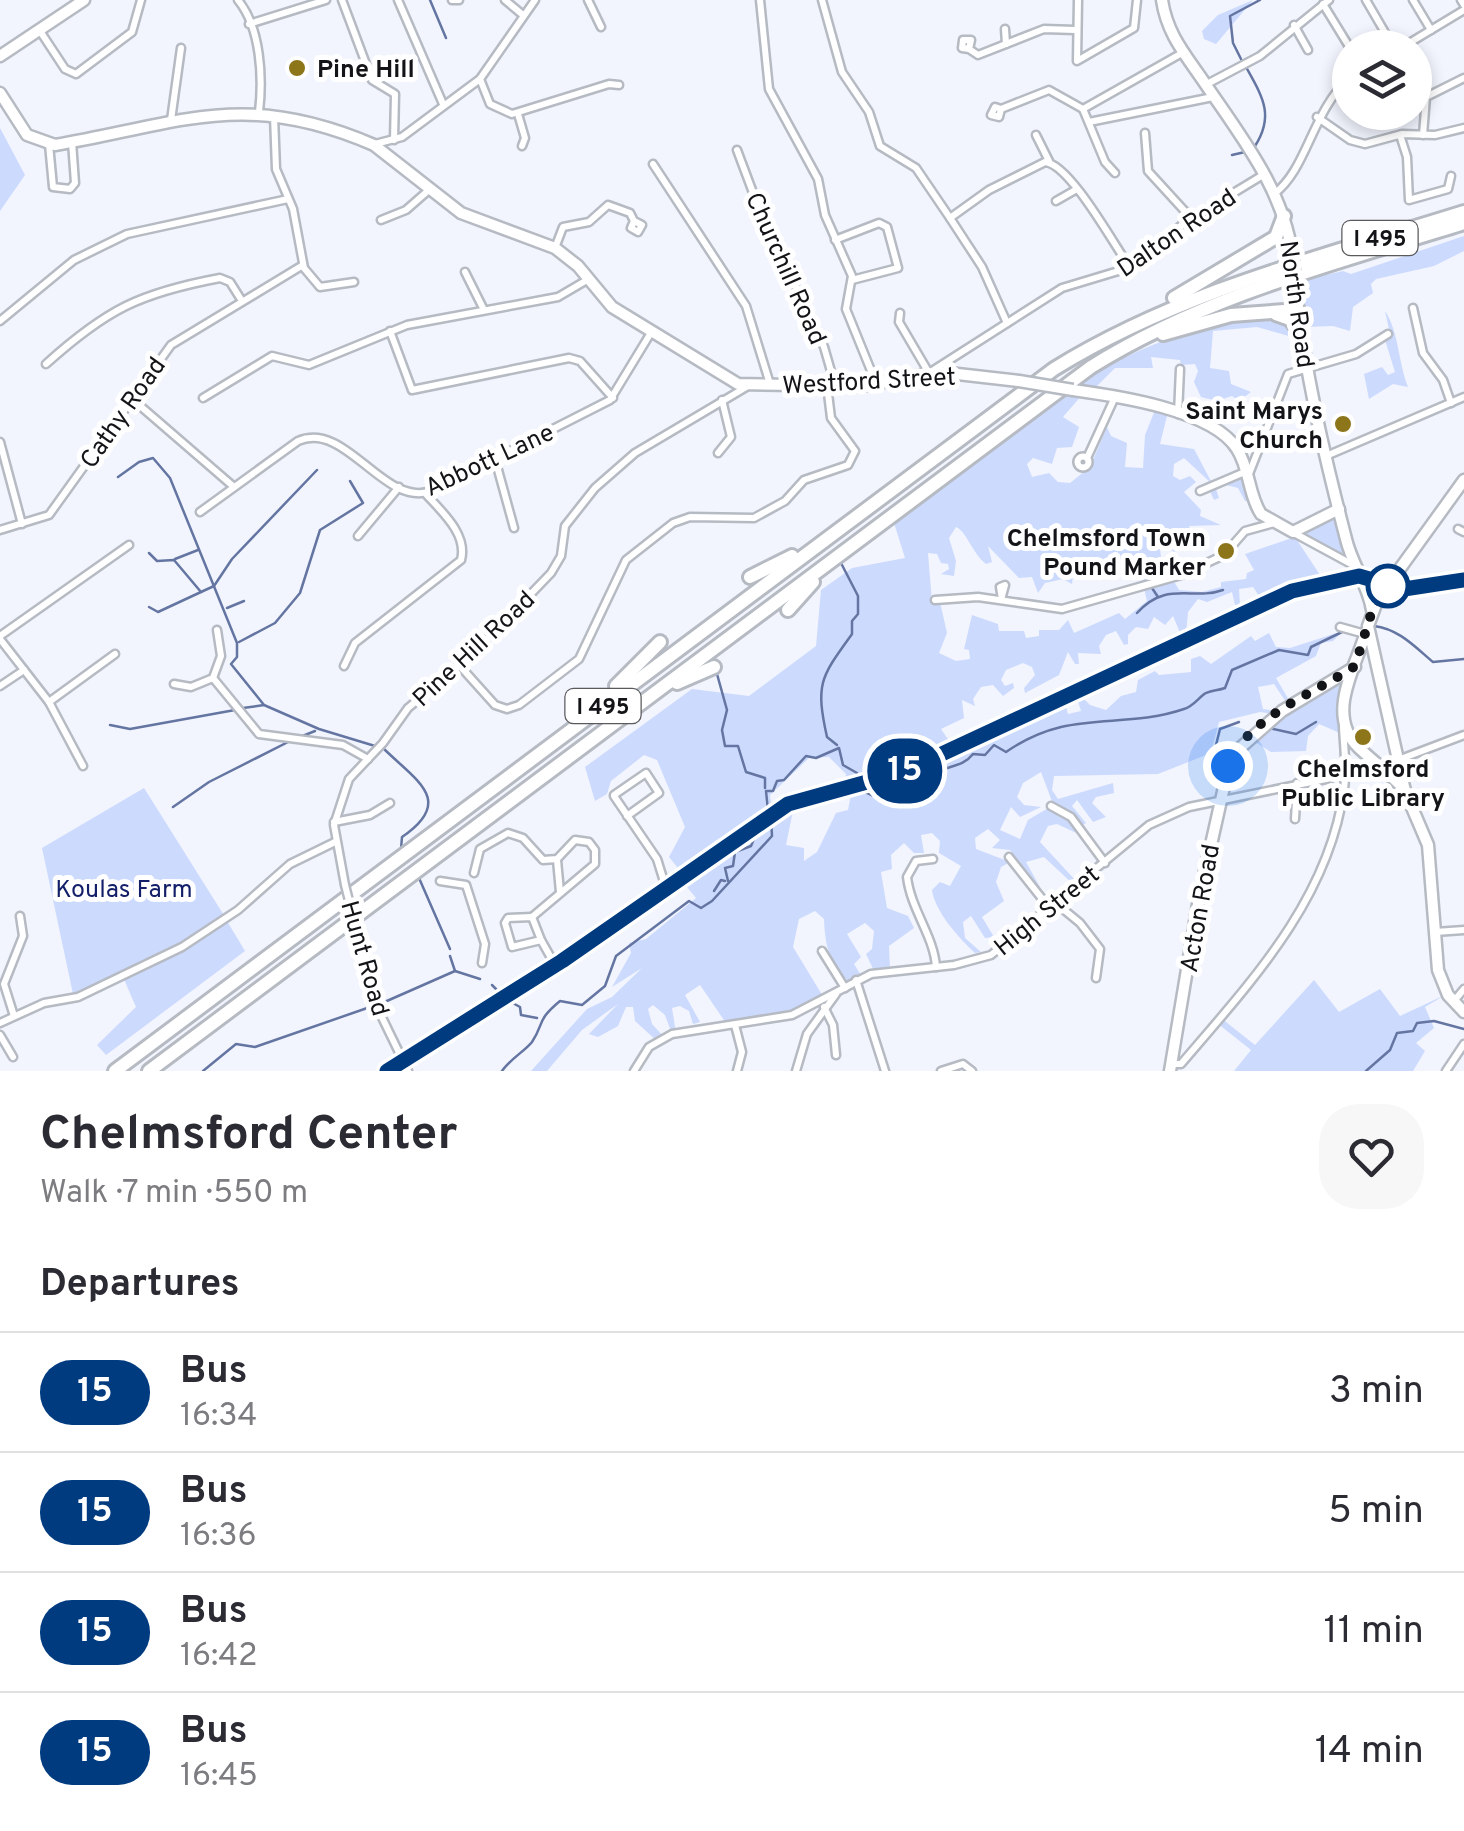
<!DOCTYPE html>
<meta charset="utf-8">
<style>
:root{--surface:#fff;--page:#f7f7f7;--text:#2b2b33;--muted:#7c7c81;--line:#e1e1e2}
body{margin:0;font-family:Overpass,sans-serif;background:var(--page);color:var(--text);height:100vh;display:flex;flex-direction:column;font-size:38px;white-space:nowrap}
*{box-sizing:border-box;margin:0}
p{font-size:32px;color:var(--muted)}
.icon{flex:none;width:55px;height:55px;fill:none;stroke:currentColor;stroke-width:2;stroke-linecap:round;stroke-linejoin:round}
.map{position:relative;height:1071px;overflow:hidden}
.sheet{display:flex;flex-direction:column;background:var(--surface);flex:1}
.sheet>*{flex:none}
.badge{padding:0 20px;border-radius:32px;font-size:35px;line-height:65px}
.controls{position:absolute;left:1332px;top:30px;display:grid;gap:20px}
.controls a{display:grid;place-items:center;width:100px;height:100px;border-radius:50%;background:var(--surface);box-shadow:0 5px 15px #0003;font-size:50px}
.you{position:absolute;width:50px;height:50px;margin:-25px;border:8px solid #fff;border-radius:50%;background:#1a73e8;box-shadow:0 0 0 15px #1a73e833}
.map>.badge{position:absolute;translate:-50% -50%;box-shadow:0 0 0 5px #fff}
h2{padding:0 40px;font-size:38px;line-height:90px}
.round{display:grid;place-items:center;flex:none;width:105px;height:105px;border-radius:40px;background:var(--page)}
.overview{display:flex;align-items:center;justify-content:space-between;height:170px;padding:0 40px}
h1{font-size:48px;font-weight:700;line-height:75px}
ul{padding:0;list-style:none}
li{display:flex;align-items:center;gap:30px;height:120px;padding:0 40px;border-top:2px solid var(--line)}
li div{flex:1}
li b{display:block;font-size:38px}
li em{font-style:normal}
li .badge{min-width:110px;font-weight:700;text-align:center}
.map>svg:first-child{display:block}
.green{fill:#ccdafe;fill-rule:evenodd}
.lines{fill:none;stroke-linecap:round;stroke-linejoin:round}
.stream{stroke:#6475a2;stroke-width:2.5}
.minor-casing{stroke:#b6bac2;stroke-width:11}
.major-casing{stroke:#b6bac2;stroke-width:15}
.highway-casing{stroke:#b6bac2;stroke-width:18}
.minor{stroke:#fff;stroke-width:6}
.major{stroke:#fff;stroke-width:10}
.highway{stroke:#fff;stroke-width:12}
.minor-bridge-casing{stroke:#b6bac2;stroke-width:11;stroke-linecap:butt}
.major-bridge-casing{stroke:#b6bac2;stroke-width:15;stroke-linecap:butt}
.minor-bridge{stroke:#fff;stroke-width:6}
.major-bridge{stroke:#fff;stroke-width:10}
.line-casing{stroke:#fff;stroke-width:22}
.line{stroke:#003b80;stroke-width:15}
.walk{stroke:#131417;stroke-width:10;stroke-dasharray:0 18}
.poi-dot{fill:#8d751a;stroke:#fff;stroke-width:4}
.stop-dot{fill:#fff;stroke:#003b80;stroke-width:5}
.labels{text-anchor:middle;stroke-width:10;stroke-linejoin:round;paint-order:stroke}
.shield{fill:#fff;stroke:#5a5a5d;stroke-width:2.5}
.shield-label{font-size:22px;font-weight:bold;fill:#131417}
.poi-label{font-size:25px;font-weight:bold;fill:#131417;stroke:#fff;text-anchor:end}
.street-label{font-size:25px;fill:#131417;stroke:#fff}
.park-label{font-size:25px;fill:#131f68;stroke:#fff}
</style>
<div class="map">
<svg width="1464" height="1071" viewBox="0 0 1464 1071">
<rect width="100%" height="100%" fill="#f2f5fe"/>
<!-- green -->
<g class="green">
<path d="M1253 0 1216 44 1204 39 1202 31 1218 15Z"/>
<path d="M0 128 25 175 0 211Z"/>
<path d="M1464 236V251L1434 266 1376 279 1371 284 1373 293 1353 307 1350 331 1333 326 1305 327 1300 281 1343 271 1351 274Z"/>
<path d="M1385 311C1399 332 1398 362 1408 387L1393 384 1369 399 1364 374 1382 367 1388 375 1395 372 1385 340 1390 334Z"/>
<path d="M1263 317 1285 320 1296 338 1257 327 1213 331 1210 368 1229 371 1231 384 1251 392 1239 401 1232 396 1217 401 1201 397 1194 382 1198 371 1195 364 1181 365 1180 360 1151 357 1153 368H1115L1094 389 1076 385C1135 347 1193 326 1263 317Z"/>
<path d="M1064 392 1082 395 1063 417 1079 427 1072 447 1057 448 1052 464 1033 458 1027 464 1032 477 1049 473 1058 482 1070 483 1090 467 1107 427 1111 436 1127 443 1125 467 1143 468 1145 435 1155 410 1167 416 1160 444 1194 449 1212 483 1247 471 1254 501H1245L1238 488 1226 485 1216 489 1219 498 1214 500 1208 487 1211 483 1184 458 1174 464 1173 476 1180 480 1190 476 1196 482 1184 492 1201 510 1200 516 1221 525 1189 526 1195 545 1173 552 1170 539 1159 542 1161 557 1150 561 1158 582 1172 578 1179 590 1202 592 1221 587V582L1246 579 1247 573 1254 570 1245 554 1295 537 1322 578 1261 599 1253 587 1239 589 1240 606 1235 605 1232 592 1207 602 1198 599 1188 612 1186 634 1181 635 1173 616 1165 625 1154 617 1148 629 1136 627 1128 635V644L1124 645 1116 631 1106 635 1099 646 1101 654 1078 653 1079 664H1075L1068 652 1059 675 1025 693 1024 688 1035 675 1032 667 1023 663 1006 670 1001 680 1005 686 1013 683 1014 688 1003 696 993 685 981 687 973 699 975 706 962 700 964 718 941 729 952 745 902 769 845 783 846 774 829 757 809 758 770 795 772 811 682 873 669 857 685 827 657 760 644 755 611 781 607 794 595 801 585 767 692 689 749 696 816 646 821 590 852 568 905 558 894 523ZM956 527C967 532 972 553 986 564L992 562 988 546 1019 578 1032 577 1038 593 1045 583 1063 579 1072 584 1073 575 1081 579 1083 572 1096 565 1103 570 1106 564 1130 557 1138 563 1147 601 1125 619 1119 613 1074 633 1068 620 1059 630H1039V636L1026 638 1024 631H999L998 624 972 615 964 649 969 650 970 659 956 661 939 653 947 633 940 602H932L928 553 937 554 941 563 948 564 949 569 941 574 954 576 956 561 949 538Z"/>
<path d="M1335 514 1345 551 1338 555 1301 534 1300 528Z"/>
<path d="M1343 631 1333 641 1321 643 1316 656 1276 678 1289 700 1286 702 1274 684 1258 687 1263 709 1277 711 1273 714 1260 712 1219 722 1211 753 1158 774 1054 776 1052 790 1058 799 1113 783 1114 793 1096 797 1092 803 1106 817 1093 822 1077 800 1072 806 1086 823 1083 825 1068 810 1053 804 1041 772 1023 783 1017 797 1024 805 1041 807 1020 817 1011 807 1000 830 1020 839 1028 820 1050 807 1071 817 1085 837 1057 824 1048 826 1040 842 1076 881 1073 884 1044 857 1026 862 1045 896 1010 850 992 848 1000 840 988 829 975 838 976 849 1010 862 1001 867 996 882 1004 901 982 917 994 937 985 938 971 916 963 922 965 938 981 952 975 953C959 938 935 912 932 890L940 882 950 886 961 866 939 853 940 841 932 833 921 835 924 853H914L904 843 891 855 892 869 881 872 887 908 908 916 914 928 889 946 890 970 875 973 866 954 872 949 874 931 865 923 847 934 861 957 854 964 862 977 851 984C830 963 825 949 824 919L815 911 799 919 793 947 824 998 800 1012 728 1026 700 985 685 995 700 1022 693 1024 689 1011 680 1006 672 1008 676 1033 672 1034 665 1015 653 1005 648 1009 652 1024 664 1037 657 1041 635 1021 633 1007H626L618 1026 598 1037 589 1034 618 1004 582 1030 547 1071H531L587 1009 612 997 642 968 612 987 631 953 629 943 646 939 696 898 682 881 795 801 786 845 804 848V861L817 852 836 813 848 810 853 784 877 780 1064 699 1068 714 1081 711 1076 695 1079 694 1090 705 1106 710 1121 696 1136 692 1138 680 1155 671 1159 675 1191 672V659L1200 656 1211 664 1251 636 1255 641 1269 633 1276 647 1290 648Z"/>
<path d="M1343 680 1340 733 1319 724 1308 736 1306 751 1271 752 1250 739 1278 716Z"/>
<path d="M144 788 225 917 184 944 73 994 42 848Z"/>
<path d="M227 921 245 951 106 1055 97 1045 136 1007 123 977 187 947Z"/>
<path d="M1314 980 1339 1012 1380 989 1400 1016 1445 995 1425 1007 1434 1028 1416 1043 1425 1051 1413 1071H1234L1251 1050 1217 1023 1221 1018 1255 1045Z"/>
</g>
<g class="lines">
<!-- stream -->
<g class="stream">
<path d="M430 0 446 38"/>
<path d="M1242 61 1233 43 1230 16 1260 0"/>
<path d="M1246 67C1262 96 1275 115 1255 146"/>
<path d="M1232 155 1245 152"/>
<path d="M118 477 139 462 153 458 170 478 237 643V657L231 664 264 705 319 729 375 746"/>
<path d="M149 553 157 561 174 560 201 592 214 586 232 559 317 470"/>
<path d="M175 559 198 550"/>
<path d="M1141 568 1148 581"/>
<path d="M1152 588 1158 597"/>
<path d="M149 607 158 612 201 592"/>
<path d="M227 608 244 601"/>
<path d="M1137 613C1167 580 1192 601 1223 590"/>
<path d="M1374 626C1399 629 1415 647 1433 662L1464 659"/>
<path d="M239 642 275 623 300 593 320 530 363 503 350 481"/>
<path d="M717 674 727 710 722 730 725 746H738L746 772 765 778V788"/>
<path d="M243 708 264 705"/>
<path d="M110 725 130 729 235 710"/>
<path d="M1269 728 1296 734 1316 722"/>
<path d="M300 737 315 731"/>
<path d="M837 745 827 737C815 683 821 677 852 634V621L858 614V596L841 563"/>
<path d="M1216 745 1220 729 1239 722"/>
<path d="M384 749C417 781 455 801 402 837L401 849"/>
<path d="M861 790 880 799 891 789 928 780C940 764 961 770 973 754L985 755 994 745 1006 752C1071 707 1119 731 1184 709 1192 707 1197 700 1203 695 1208 690 1218 691 1225 688L1232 670 1279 650 1308 655 1311 647 1342 632"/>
<path d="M173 807 209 782 292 740"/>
<path d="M768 811 766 791H773L777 781 784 780 806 756 816 758 839 748 843 765 857 773 859 782"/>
<path d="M419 878 450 949"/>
<path d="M728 881 725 868 733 866 735 852 751 846 758 829 765 831 772 822"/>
<path d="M714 891 721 880 725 881"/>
<path d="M450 956 455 971 480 979"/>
<path d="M492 985 501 994"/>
<path d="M509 1001 520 1007 521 1015 537 1018"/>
<path d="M380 1004 455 971"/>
<path d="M203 1071 236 1044 255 1047 373 1006"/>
<path d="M502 1071C510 1059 525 1051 532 1042 545 1022 536 1021 560 1001L582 1005 605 986 616 956 689 901 701 908 712 901 772 836 771 818"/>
<path d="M1366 1071 1390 1050 1397 1033 1413 1031 1417 1023 1434 1021 1464 1029"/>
</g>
<defs>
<g id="minor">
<path d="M238 0C261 28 263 78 259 112"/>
<path d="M342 0 372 80 395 94 394 140"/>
<path d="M398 0 443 104"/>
<path d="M452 0H459"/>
<path d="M505 0 523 15"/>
<path d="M588 0 601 27"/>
<path d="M760 0 769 89 818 179 825 215 852 276 846 309 876 383"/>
<path d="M822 0 842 72 869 112 880 146 916 168 950 218"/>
<path d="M1078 0 1077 61 1134 28 1137 0"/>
<path d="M1366 0 1394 48"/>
<path d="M1413 0 1431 30"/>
<path d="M1461 0 1464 5"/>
<path d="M1323 4 1350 48"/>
<path d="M249 24 326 0"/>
<path d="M1294 25 1308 50"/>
<path d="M1005 29 1006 44"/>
<path d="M40 31 65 69 76 74 132 32 141 0"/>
<path d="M1401 48 1464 10"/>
<path d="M969 49 962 48 963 40H971L969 49 978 55 1044 29 1075 30"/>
<path d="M480 79 490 104 512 114 609 84 619 85"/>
<path d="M1207 84 1260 56 1329 0"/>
<path d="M1001 109 999 117 991 115 995 107 1001 109 1049 90 1083 109"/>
<path d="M1083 109 1182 53"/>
<path d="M1083 109 1105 162 1115 173"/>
<path d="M518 114 525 138 522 146"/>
<path d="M274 116 276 169 293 209 304 268 320 287 354 282"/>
<path d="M1317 117 1350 140 1365 144 1402 134 1435 135 1464 128"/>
<path d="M171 120 181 48"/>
<path d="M1089 122 1213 97"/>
<path d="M1145 133 1148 171 1191 218"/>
<path d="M1036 135 1049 161"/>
<path d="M1400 135 1407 157 1409 200 1448 189 1451 176"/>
<path d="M1423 135 1426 97 1464 78"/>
<path d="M49 144 53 187 70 189 75 183 72 142"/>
<path d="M375 144 402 137 480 79 535 0"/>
<path d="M737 150 758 206 824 347 835 385"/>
<path d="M653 164 746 306 770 384"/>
<path d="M1274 194C1308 168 1311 113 1350 77"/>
<path d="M1056 201 1077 189"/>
<path d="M381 220 406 210 430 189"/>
<path d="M835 240 879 223 887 227 898 268 852 280"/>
<path d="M555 248 563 227 589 222 608 205 630 213 634 221 631 228 638 232 642 225 634 221"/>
<path d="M465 272 484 310"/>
<path d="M1413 308 1423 353 1443 380 1451 403"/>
<path d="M900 313 899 322 929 373 1062 288 1135 266 1184 223 1263 175"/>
<path d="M0 321 74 260 127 234 288 199"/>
<path d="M1007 323 982 267 950 218 989 190 1045 162C1070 164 1114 245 1131 269"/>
<path d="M390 331 412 390 569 358 580 361 613 398"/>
<path d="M46 364C107 309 140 293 220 278L230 282 242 301"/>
<path d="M131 398 234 487"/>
<path d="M203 398 272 356 309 365 407 325 558 297 587 280"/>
<path d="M1178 414 1180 369"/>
<path d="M0 442 22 524"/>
<path d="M718 453 731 437 722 400"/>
<path d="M1326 456 1464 397"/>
<circle cx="1083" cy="462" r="5.5"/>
<path d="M1087 458 1115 397"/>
<path d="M495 459 514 528"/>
<path d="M1249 474 1288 374 1356 354 1388 334"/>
<path d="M1200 491 1247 471"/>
<path d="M200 512 298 441C346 420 384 508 431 491L610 400 652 331"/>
<path d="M1458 529 1464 532"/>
<path d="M0 530 49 515 171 345 303 265"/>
<path d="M1294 533 1353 565"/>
<path d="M358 536 399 487"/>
<path d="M1002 599 1000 587 1005 585 1002 596"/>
<path d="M935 600 978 597 1062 609 1181 575 1224 555 1245 531 1274 523"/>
<path d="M1340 627 1365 634"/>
<path d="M0 636 129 545"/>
<path d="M0 639 49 702 83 766"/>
<path d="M344 666 355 643 461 560C468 534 441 511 425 493"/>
<path d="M460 666 495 705 507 709 519 705 579 659 626 560 673 523 690 517 754 518 785 501 804 480 848 465 855 451 831 418 827 385"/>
<path d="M213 678 221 656 217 630"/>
<path d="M174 684 191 687 213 678 259 734 343 745 368 759"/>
<path d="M0 686 24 670"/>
<path d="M49 702 115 654"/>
<path d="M1398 760 1464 735"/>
<path d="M1051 806 1071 817 1105 863"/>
<path d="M627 816 659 793 646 773 614 795V796L657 859 666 888"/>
<path d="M1295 819 1297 783"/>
<path d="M334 822 370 815 390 803"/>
<path d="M1009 857 1051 910"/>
<path d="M933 859 916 861 907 877C911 910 934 936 936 967"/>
<path d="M557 860 560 892"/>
<path d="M474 873 480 849 508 833 523 838 543 860 557 859 575 840 589 842 595 850V864L532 917"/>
<path d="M440 881 466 885 485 944 482 963"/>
<path d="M345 885 334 825 349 779 383 743 408 708 474 653 551 573 561 556 565 526 595 488 635 453 748 386"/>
<path d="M1057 904 1080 923 1100 949 1096 978"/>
<path d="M356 928 375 1003 408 1071"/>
<path d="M1435 932 1464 930"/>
<path d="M541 940 532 917 508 918 505 923 512 947 541 940 555 965"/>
<path d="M822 951 845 988"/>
<path d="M856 980 885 1071"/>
<path d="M1454 1001 1464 989"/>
<path d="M824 1007 833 1025 836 1055"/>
<path d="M14 1016 4 984 23 936 20 916"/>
<path d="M0 1023 44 1003 78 997 182 947 238 910 290 864 335 842"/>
<path d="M735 1025 742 1052 737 1071"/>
<path d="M0 1035 13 1057"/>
<path d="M1173 1064H1181C1250 983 1329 900 1344 789 1347 768 1344 747 1343 727"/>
<path d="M634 1071 649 1047 672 1034 792 1015 871 974 954 965 991 955 1149 825 1189 807 1331 778 1345 768"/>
<path d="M796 1071 807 1034 836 994"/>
<path d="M941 1071 963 1064 972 1071"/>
<path d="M1446 1071 1464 1044"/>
</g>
<g id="major">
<path d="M1162 0C1167 34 1185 54 1204 82 1242 138 1285 191 1293 260"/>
<path d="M0 56 84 0"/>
<path d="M0 93 27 135 55 145C183 123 244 89 374 145L461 213 555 248 578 266 612 307 738 384 861 386 940 372 1019 381"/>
<path d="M1295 282C1304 370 1324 454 1346 539 1352 565 1368 584 1372 610"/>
<path d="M1073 390C1117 396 1213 410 1237 449 1250 469 1248 494 1261 514L1293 532 1339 509"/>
<path d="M1464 480 1378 599 1368 626 1405 791 1428 845 1438 970 1448 995 1464 1012"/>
<path d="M1366 632C1355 669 1325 715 1359 748 1374 762 1390 774 1405 790"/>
<path d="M387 1071 563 961 788 804 903 772 1292 591 1359 577 1404 589 1464 580"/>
<path d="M1170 1071 1199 898 1231 756 1282 711 1355 667"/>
</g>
<g id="highway">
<path d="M1174 298 1276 237 1284 216"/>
<path d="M1276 314 1290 319 1300 332"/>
<path d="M1163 334 1231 315 1298 310"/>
<path d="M750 577 792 556"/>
<path d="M788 610 813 582"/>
<path d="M677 683 714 667"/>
<path d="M616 686 660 642"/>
<path d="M115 1071 1054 369C1180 291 1324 256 1464 212"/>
<path d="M149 1071 1091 367C1205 296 1336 263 1464 223"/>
</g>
</defs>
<!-- minor casing -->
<use href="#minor" class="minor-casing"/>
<!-- major casing -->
<use href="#major" class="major-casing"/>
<!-- highway casing -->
<use href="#highway" class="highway-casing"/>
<!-- minor -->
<use href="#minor" class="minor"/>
<!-- major -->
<use href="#major" class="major"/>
<!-- highway -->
<use href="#highway" class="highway"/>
<defs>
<path id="minor-bridge" d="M345 885 356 928"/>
<g id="major-bridge">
<path d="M1293 260 1295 282"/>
<path d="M1019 381 1073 390"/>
</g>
</defs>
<!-- minor-bridge casing -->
<use href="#minor-bridge" class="minor-bridge-casing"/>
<!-- major-bridge casing -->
<use href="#major-bridge" class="major-bridge-casing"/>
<!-- minor-bridge -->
<use href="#minor-bridge" class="minor-bridge"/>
<!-- major-bridge -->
<use href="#major-bridge" class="major-bridge"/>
</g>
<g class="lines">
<defs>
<path id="line" d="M387 1071 562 961 788 804 903 772 1292 591 1359 576 1404 589 1464 580"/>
</defs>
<!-- line casing -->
<use href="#line" class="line-casing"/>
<!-- line -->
<use href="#line" class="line"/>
<!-- walk -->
<path class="walk" d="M1228 766C1247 717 1314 694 1355 666L1372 611 1388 586"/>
</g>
<!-- markers -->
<g class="poi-dot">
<circle cx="297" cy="68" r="10"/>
<circle cx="1343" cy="424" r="10"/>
<circle cx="1226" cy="551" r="10"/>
<circle cx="1363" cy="737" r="10"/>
</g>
<circle class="stop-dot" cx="1388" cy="586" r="20"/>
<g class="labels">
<!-- shield labels -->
<g class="shield">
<rect x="1342.5" y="221" width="75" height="34" rx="8"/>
<rect x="565.5" y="689" width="75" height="34" rx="8"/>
</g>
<g class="shield-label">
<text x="1380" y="246">I 495</text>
<text x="603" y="714">I 495</text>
</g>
<!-- poi labels -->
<g class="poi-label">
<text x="317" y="77" text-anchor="start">Pine Hill</text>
<text x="1323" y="419">Saint Marys<tspan x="1323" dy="29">Church</tspan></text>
<text x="1206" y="546">Chelmsford Town<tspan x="1206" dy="29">Pound Marker</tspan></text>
<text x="1363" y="777" text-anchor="middle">Chelmsford<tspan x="1363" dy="29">Public Library</tspan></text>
</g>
<!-- street labels -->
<g class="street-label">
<text transform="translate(1176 232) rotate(-34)" y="9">Dalton Road</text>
<text transform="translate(787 268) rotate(66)" y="9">Churchill Road</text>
<text transform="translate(1298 304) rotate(82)" y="9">North Road</text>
<text transform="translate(869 380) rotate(-3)" y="9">Westford Street</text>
<text transform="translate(122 412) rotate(-55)" y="9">Cathy Road</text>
<text transform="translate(489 459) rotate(-25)" y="9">Abbott Lane</text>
<text transform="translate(473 648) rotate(-43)" y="9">Pine Hill Road</text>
<text transform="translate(1199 908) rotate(-80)" y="9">Acton Road</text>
<text transform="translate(1046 910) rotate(-39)" y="9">High Street</text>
<text transform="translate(366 958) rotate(74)" y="9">Hunt Road</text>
</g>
<!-- park labels -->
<g class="park-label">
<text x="124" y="897">Koulas Farm</text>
</g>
</g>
</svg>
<div class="controls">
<a><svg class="icon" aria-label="layers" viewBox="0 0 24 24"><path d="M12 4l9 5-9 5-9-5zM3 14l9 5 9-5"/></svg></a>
</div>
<div class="you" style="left:1228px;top:766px"></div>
<b class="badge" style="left:905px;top:771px;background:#003b80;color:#fff">15</b>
</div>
<section class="sheet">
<div class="overview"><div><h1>Chelmsford Center</h1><p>Walk · 7 min · 550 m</p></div><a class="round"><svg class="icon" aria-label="heart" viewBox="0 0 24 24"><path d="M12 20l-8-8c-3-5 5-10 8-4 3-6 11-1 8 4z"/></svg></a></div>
<h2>Departures</h2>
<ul>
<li><span class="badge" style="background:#003b80;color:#fff">15</span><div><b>Bus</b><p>16:34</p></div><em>3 min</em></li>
<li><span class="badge" style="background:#003b80;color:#fff">15</span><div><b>Bus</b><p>16:36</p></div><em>5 min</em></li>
<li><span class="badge" style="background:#003b80;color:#fff">15</span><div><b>Bus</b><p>16:42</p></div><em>11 min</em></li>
<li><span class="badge" style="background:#003b80;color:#fff">15</span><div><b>Bus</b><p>16:45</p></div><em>14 min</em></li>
</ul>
</section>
